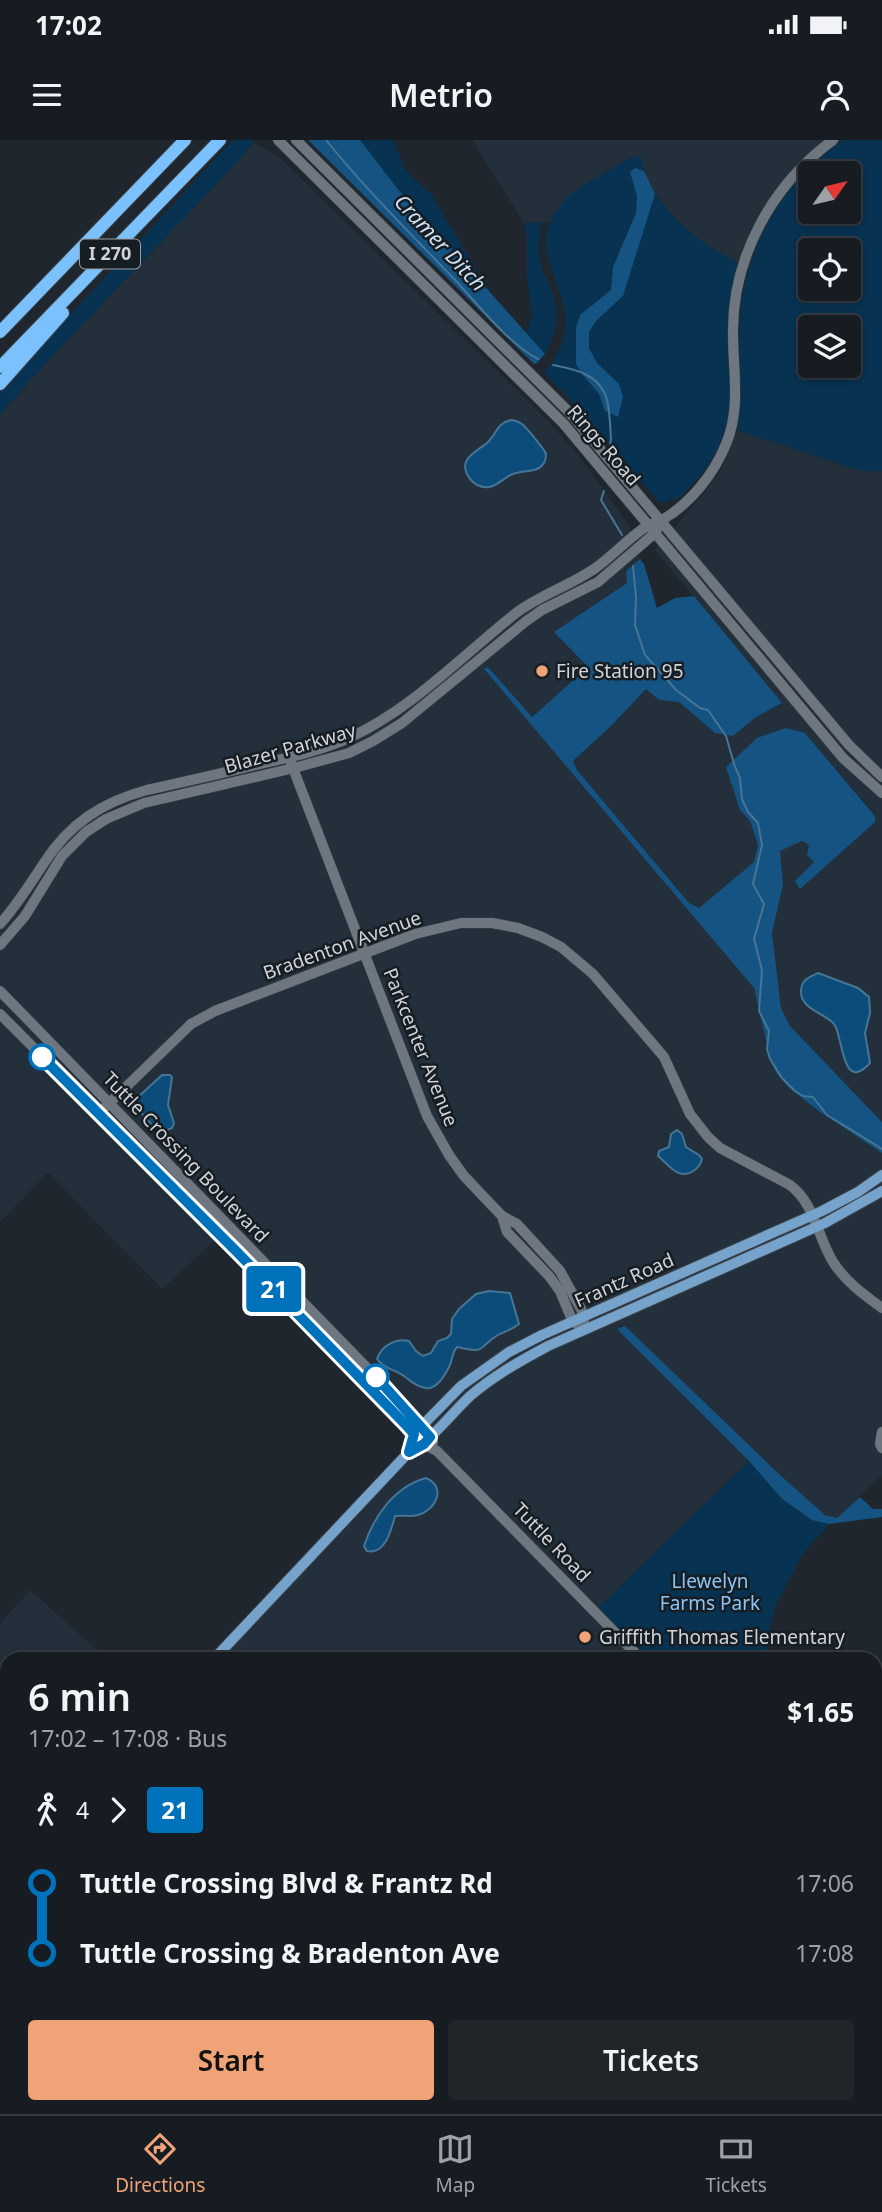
<!DOCTYPE html>
<meta charset="utf-8">
<style>
:root{--surface:#171c22;--page:#20252a;--text:#f1f3f6;--muted:#9ea1a5;--line:#363a40;--accent:#efa376}
body{margin:0;font-family:"Noto Sans",sans-serif;background:var(--page);color:var(--text);height:100vh;display:flex;flex-direction:column;font-size:26px;white-space:nowrap}
*{box-sizing:border-box;margin:0}
p{font-size:23px;color:var(--muted)}
.icon{flex:none;width:38px;height:38px;fill:none;stroke:currentColor;stroke-width:2;stroke-linecap:round;stroke-linejoin:round}
.map{position:relative;flex:1;overflow:hidden}
.sheet{position:absolute;left:0px;top:1512px;width:882px;height:462px;display:flex;flex-direction:column;background:var(--surface);border-radius:21px 21px 0 0;box-shadow:0 4px 10px #0003,0 0 0 2px var(--line)}
.sheet>*{flex:none}
.badge{padding:0 14px;border-radius:5px;font-size:24px;line-height:46px}
.needle{width:46px;rotate:56deg}
.tools{position:absolute;left:798px;top:21px;display:grid;gap:14px}
.tools a{display:grid;place-items:center;width:63px;height:63px;border-radius:7px;background:var(--surface);box-shadow:0 4px 10px #0003,0 0 0 2px var(--line);font-size:35px}
.map>.badge{position:absolute;translate:-50% -50%;box-shadow:0 0 0 4px #fff}
.legs{display:flex;align-items:center;gap:10px;height:77px;padding:0 28px;font-size:23px}
.legs p{margin-inline-start:auto}
.headline{display:flex;align-items:center;justify-content:space-between;height:119px;padding:0 28px}
h1{font-size:38px;font-weight:600;line-height:52px}
.action{display:flex;gap:14px;margin-top:auto;padding:14px 28px}
.action a{flex:1;height:80px;border-radius:7px;background:var(--accent);color:#111;font-size:28px;font-weight:600;line-height:80px;text-align:center}
.action a+a{background:var(--page);color:var(--text)}
ul{padding:0 28px;list-style:none}
li{display:flex;align-items:center;gap:24px;height:70px;font-size:26px}
li i{display:grid;place-items:center;width:10px;height:100%;margin:0 9px;background:currentColor}
li i::after{content:'';width:18px;height:18px;margin:-9px;border:5px solid;border-radius:50%;background:var(--surface)}
li p{margin-inline-start:auto}
li:first-child i{background:linear-gradient(#0000 50%,currentColor 0)}
li:last-child i{background:linear-gradient(currentColor 50%,#0000 0)}
.status{display:flex;justify-content:space-between;align-items:center;height:49px;padding:0 35px;background:var(--surface);direction:ltr}
.status svg{height:19px;fill:currentColor}
header{display:flex;justify-content:space-between;align-items:center;height:91px;padding:0 28px;background:var(--surface);font-size:32px;font-weight:600}
.menu{display:flex;justify-content:space-around;align-items:center;height:98px;border-top:2px solid var(--line);background:var(--surface);font-size:19px;color:var(--muted)}
.menu a{display:grid;justify-items:center;gap:4px}
.menu .on{color:var(--accent)}
.map>svg:first-child{display:block}
.built{fill:#232f3a}
.green{fill:#083251;fill-rule:evenodd}
.forest{fill:#155382}
.water{fill:#0b4c7a;stroke:#467596;stroke-width:2}
.lines{fill:none;stroke-linecap:round;stroke-linejoin:round}
.stream{stroke:#467596;stroke-width:2}
.secondary-casing{stroke:#3c4248;stroke-width:11}
.primary-casing{stroke:#3c4248;stroke-width:12}
.highway-casing{stroke:#3c4248;stroke-width:14}
.secondary{stroke:#6e777f;stroke-width:10}
.primary{stroke:#75a3cb;stroke-width:10}
.highway{stroke:#7ac1fe;stroke-width:12}
.line-1-casing{stroke:#fff;stroke-width:16}
.line-1{stroke:#0072bc;stroke-width:10}
.poi-dot{fill:#efa376;stroke:#161d23;stroke-width:2.5}
.stop-1-dot{fill:#fff;stroke:#0072bc;stroke-width:3.5}
.labels{text-anchor:middle;stroke-width:5;stroke-linejoin:round;paint-order:stroke}
.shield{fill:#161d23;stroke:#989da2;stroke-width:2}
.shield-label{font-size:18px;font-weight:bold;fill:#d0d4d9}
.street-label{font-size:19px;fill:#d0d4d9;stroke:#161d23}
.poi-label{font-size:19px;fill:#d0d4d9;stroke:#161d23;text-anchor:start}
.park-label{font-size:19px;fill:#8cc4f6;stroke:#161d23}
.water-label{font-size:21px;font-style:italic;fill:#cfe1f3;stroke:#161d23}
</style>
<div class="status"><b>17:02</b><svg viewBox="0 0 49 12"><path d="M0 12V9h3v3zM5 12V6h3v6zM10 12V3h3v9zM15 12V0h3v12zM26 1h20v11H26zM47 4h2v5h-2z"/></svg></div>
<header><svg class="icon" aria-label="menu" viewBox="0 0 24 24"><path d="M4 6h16M4 12h16M4 18h16"/></svg>Metrio<svg class="icon" aria-label="person" viewBox="0 0 24 24"><circle cx="12" cy="8" r="4"/><path d="M4 21q1-7 8-7t8 7"/></svg></header>
<div class="map">
<svg width="882" height="1974" viewBox="0 0 882 1974">
<rect width="100%" height="100%" fill="#1f262d"/>
<!-- built -->
<g class="built">
<path d="M472 0H844L817 21 793 46 776 68 759 101 748 130 696 99 674 79 655 54 644 31 640 17 561 64 551 82 524 83Z"/>
<path d="M254 3 277 15 549 282 576 312 628 384 640 419 626 431 628 443 555 492 588 527 531 577 488 527 485 529 754 848 771 922 777 934 789 948 820 972 882 1013V1335L837 1378 825 1375 618 1189 749 1321 592 1474 634 1519H235L221 1506 422 1293 226 1090 162 1149 48 1033 0 1082V275L43 226 225 35Z"/>
<path d="M737 290 861 331H882V982L790 886 781 868 772 793 783 745 779 711 802 701 809 705 814 722 795 741 875 675 805 593 786 588 740 670 750 681 758 705 754 722 699 768 689 763 577 630 573 621 611 586 646 549 659 560 679 562 715 593 733 596 756 577 781 563 655 410 703 354 722 328Z"/>
<path d="M30 1450 107 1519H7V1758L0 1766V1484Z"/>
<path d="M0 1833 7 1837V1967H96L101 1972 98 1974H0Z"/>
</g>
<!-- green -->
<g class="green">
<path d="M233 0H253L254 3 225 35 43 226 0 275V250Z"/>
<path d="M360 0H393L406 31 431 54 490 152 397 48Z"/>
<path d="M844 0H882V331H861L737 290C742 255 739 229 739 194 740 118 779 41 844 0ZM810 33H849V72H810ZM810 110H849V149H810ZM849 187V226H810V187Z"/>
<path d="M634 16 641 17 644 31 635 28 630 32 637 56 636 73 613 127 611 150 580 175 583 235 599 254 605 271 619 244 597 223 589 208V192L596 181 623 156 655 54C683 90 699 101 738 123 732 148 727 172 727 198 727 218 730 238 730 258 729 300 707 333 676 361L673 357 665 363 659 362 583 272 544 233C553 221 561 210 564 196 575 146 520 113 562 63 579 44 612 29 634 16Z"/>
<path d="M541 82C540 97 537 112 541 126 544 135 549 143 552 151 561 175 556 193 545 214L526 193 532 178 527 136V97L524 83Z"/>
<path d="M749 1321 782 1359 812 1380 829 1384 802 1415 776 1465 769 1491 766 1519H649L598 1468Z"/>
<path d="M875 1776 882 1784V1856L875 1848Z"/>
</g>
<!-- forest -->
<g class="forest">
<path d="M308 0H360L397 48 545 214 537 223 534 224Z"/>
<path d="M635 28 644 31 655 54 623 156 596 181 589 192V208L597 223 619 244 623 257 618 277 605 271 599 254 583 235 576 224V188L580 175 611 150 613 127 636 73 637 56 630 32Z"/>
<path d="M640 419 644 424 657 468 675 458 694 456 782 563 756 577 733 596 715 593 679 562 659 560 646 549 611 586 573 621 577 630 689 763 699 768 754 722 758 705 750 681 740 670 726 627 757 598 786 588 805 593 875 676V682L800 749 795 741 814 722 807 715 809 705 802 701 780 711 783 745 772 793 781 868 790 886 882 982V1013L820 972 789 948 777 934 771 922 754 848 484 529 488 527 532 577 588 527 554 492 627 443 626 431Z"/>
<path d="M625 1186 779 1334 825 1375 837 1378 860 1357 873 1369H882V1377L829 1384 812 1380 782 1359 749 1321 617 1189Z"/>
<path d="M875 1919 882 1925V1974H830L823 1967H875Z"/>
</g>
<!-- water -->
<g class="water">
<path d="M512 280C517 281 518 281 522 284 526 287 545 310 546 314 546 317 545 322 543 324 538 333 521 330 513 334 504 337 498 346 489 347 481 348 475 345 470 339 455 318 478 312 489 301 497 292 498 282 512 280Z"/>
<path d="M818 833 858 848 869 857 870 873 865 893 870 923C841 955 843 894 834 884 825 873 800 869 801 851 801 840 809 837 818 833Z"/>
<path d="M162 935H170L172 937 168 965 174 983 172 988 165 991 152 985 135 966 137 958Z"/>
<path d="M677 990 682 994 686 1007 699 1015 702 1019C699 1030 686 1039 675 1031 669 1027 664 1021 658 1016L659 1011 669 1007 671 994Z"/>
<path d="M489 1151 510 1153 519 1184C512 1190 505 1191 498 1195 476 1208 488 1214 457 1207 451 1214 453 1220 449 1227 436 1253 425 1254 404 1236 394 1229 384 1229 377 1219 382 1205 396 1198 409 1201L416 1211 423 1216 431 1213 438 1201 447 1198 451 1194 452 1179 459 1169 476 1154Z"/>
<path d="M426 1338C447 1347 436 1370 418 1375 411 1377 402 1375 395 1376 391 1391 385 1415 367 1411L364 1406C374 1376 394 1347 426 1338Z"/>
</g>
<g class="lines">
<!-- stream -->
<g class="stream">
<path d="M326 0C366 50 413 96 457 142 480 167 508 203 538 219"/>
<path d="M553 225C572 229 596 233 605 254 610 264 610 287 611 299L610 306"/>
<path d="M604 351 601 360 622 395"/>
<path d="M633 426 636 457 635 485 645 515 676 550 700 568 708 570 726 596 735 627 740 638 742 659 748 672 758 683 762 705 753 744 764 764 754 799 762 830 759 871 769 891 767 909 770 919 782 938 795 951 803 956 813 957 827 975 882 1009"/>
</g>
<defs>
<g id="secondary">
<path d="M278 0 563 283 843 618 882 653"/>
<path d="M296 0 569 272 849 605 882 637"/>
<path d="M291 623 427 976 449 1015 464 1036 502 1076 517 1084 560 1131 581 1169 584 1177 583 1190"/>
<path d="M0 784C17 765 30 744 44 723 69 684 102 662 147 650 183 642 219 634 255 625 287 618 321 611 351 597 413 568 463 515 516 473 540 455 569 446 594 429 613 416 628 398 647 386 652 383 658 383 662 380 690 364 714 334 726 304 741 269 733 231 733 194 732 117 772 45 833 0"/>
<path d="M0 805 25 776 62 716 86 692 106 679 144 663 294 628 349 613 373 601 402 583 525 482 542 470 598 442 655 393 658 387"/>
<path d="M0 851 409 1271 433 1302"/>
<path d="M0 874 317 1192 414 1294 424 1304 437 1311 641 1519"/>
<path d="M98 974 191 884 215 871 415 794 461 783H492L518 788 542 797 561 807 593 834 664 917 690 974 708 997 720 1008 790 1045C815 1064 817 1096 833 1122 846 1142 863 1154 882 1168"/>
<path d="M502 1076 507 1092 549 1136 560 1151 573 1182 578 1185"/>
<path d="M882 1292 880 1304 882 1308"/>
<path d="M875 1759 882 1766"/>
<path d="M875 1880 882 1875"/>
<path d="M757 1974 765 1967"/>
</g>
<g id="primary">
<path d="M409 1312 414 1294 461 1246 509 1212 542 1195 822 1071 858 1052 882 1035"/>
<path d="M214 1519 409 1312C433 1299 449 1276 469 1257 493 1236 520 1221 548 1206L825 1083 882 1051"/>
<path d="M0 1751 7 1742"/>
</g>
<g id="highway">
<path d="M0 192 185 0"/>
<path d="M0 227 220 0"/>
<path d="M0 244 63 173"/>
</g>
</defs>
<!-- secondary casing -->
<use href="#secondary" class="secondary-casing"/>
<!-- primary casing -->
<use href="#primary" class="primary-casing"/>
<!-- highway casing -->
<use href="#highway" class="highway-casing"/>
<!-- secondary -->
<use href="#secondary" class="secondary"/>
<!-- primary -->
<use href="#primary" class="primary"/>
<!-- highway -->
<use href="#highway" class="highway"/>
</g>
<g class="lines">
<defs>
<path id="line-1" d="M42 917 237 1112 406 1285 414 1294 409 1312 424 1304 430 1297 376 1237"/>
</defs>
<!-- line-1 casing -->
<use href="#line-1" class="line-1-casing"/>
<!-- line-1 -->
<use href="#line-1" class="line-1"/>
</g>
<!-- markers -->
<g class="poi-dot">
<circle cx="542" cy="531" r="7"/>
<circle cx="585" cy="1497" r="7"/>
</g>
<g class="stop-1-dot">
<circle cx="42" cy="917" r="12"/>
<circle cx="376" cy="1237" r="12"/>
</g>
<g class="labels">
<!-- shield labels -->
<rect class="shield" x="80" y="99.5" width="60" height="29" rx="5"/>
<g class="shield-label">
<text x="110" y="120">I 270</text>
</g>
<!-- street labels -->
<g class="street-label">
<text transform="translate(604 305) rotate(49)" y="7">Rings Road</text>
<text transform="translate(290 608) rotate(-16)" y="7">Blazer Parkway</text>
<text transform="translate(342 805) rotate(-20)" y="7">Bradenton Avenue</text>
<text transform="translate(421 907) rotate(68)" y="7">Parkcenter Avenue</text>
<text transform="translate(186 1017) rotate(46)" y="7">Tuttle Crossing Boulevard</text>
<text transform="translate(624 1140) rotate(-24)" y="7">Frantz Road</text>
<text transform="translate(552 1402) rotate(46)" y="7">Tuttle Road</text>
</g>
<!-- poi labels -->
<g class="poi-label">
<text x="556" y="538">Fire Station 95</text>
<text x="599" y="1504">Griffith Thomas Elementary</text>
</g>
<!-- park labels -->
<g class="park-label">
<text x="710" y="1448">Llewelyn<tspan x="710" dy="22">Farms Park</tspan></text>
</g>
<!-- water labels -->
<g class="water-label">
<text transform="translate(440 103) rotate(47)" y="7">Cramer Ditch</text>
</g>
</g>
</svg>
<div class="tools">
<a><svg class="needle" viewBox="-14 -14 28 28"><path d="M0-13l5 13h-10z" fill="#e53935"/><path d="M0 13l5-13h-10z" fill="#9ea1a5"/></svg></a>
<a><svg class="icon" aria-label="locate" viewBox="0 0 24 24"><circle cx="12" cy="12" r="6"/><path d="M12 2v4M12 18v4M2 12h4M18 12h4"/></svg></a>
<a><svg class="icon" aria-label="layers" viewBox="0 0 24 24"><path d="M12 4l9 5-9 5-9-5zM3 14l9 5 9-5"/></svg></a>
</div>
<b class="badge" style="left:274px;top:1149px;background:#0072bc;color:#fff">21</b>
<section class="sheet">
<div class="headline"><div><h1>6 min</h1><p>17:02 – 17:08 · Bus</p></div><b>$1.65</b></div>
<div class="legs"><svg class="icon" aria-label="walk" viewBox="0 0 24 24"><circle cx="13" cy="4" r="2"/><path d="M13 8l-2 6 4 7M11 14l-3 7M7 12l3-4h3l4 4"/></svg>4<svg class="icon" aria-label="forward" viewBox="0 0 24 24"><path d="M9 5l7 7-7 7"/></svg><b class="badge" style="background:#0072bc;color:#fff">21</b></div>
<ul>
<li><i style="color:#0072bc"></i><b>Tuttle Crossing Blvd &amp; Frantz Rd</b><p>17:06</p></li>
<li><i style="color:#0072bc"></i><b>Tuttle Crossing &amp; Bradenton Ave</b><p>17:08</p></li>
</ul>
<div class="action"><a>Start</a><a>Tickets</a></div>
</section>
</div>
<nav class="menu">
<a class="on"><svg class="icon" aria-label="directions" viewBox="0 0 24 24"><path d="M12 3l9 9-9 9-9-9zM9 14v-3h6M13 9l2 2-2 2"/></svg>Directions</a>
<a><svg class="icon" aria-label="map" viewBox="0 0 24 24"><path d="M3 6l6-2 6 2 6-2v14l-6 2-6-2-6 2zM9 4v14M15 6v14"/></svg>Map</a>
<a><svg class="icon" aria-label="tickets" viewBox="0 0 24 24"><path d="M3 7h18v10H3zM15 7v10"/></svg>Tickets</a>
</nav>
